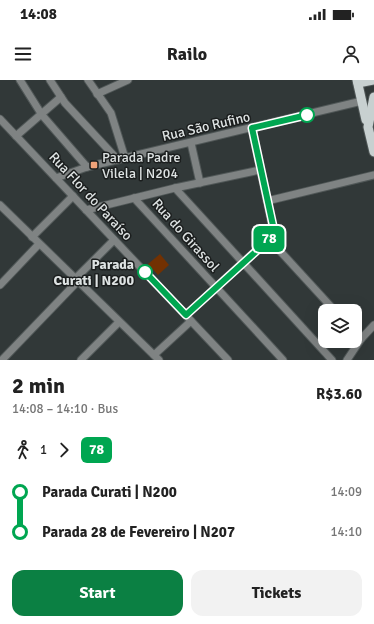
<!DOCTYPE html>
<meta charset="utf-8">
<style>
:root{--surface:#fff;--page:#f2f2f2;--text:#222;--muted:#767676;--accent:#0b8043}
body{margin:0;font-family:Signika,sans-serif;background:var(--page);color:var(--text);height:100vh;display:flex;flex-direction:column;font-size:15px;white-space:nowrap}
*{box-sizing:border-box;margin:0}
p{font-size:13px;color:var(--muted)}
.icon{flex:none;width:22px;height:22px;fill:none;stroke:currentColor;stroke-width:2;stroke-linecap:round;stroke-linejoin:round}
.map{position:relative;height:280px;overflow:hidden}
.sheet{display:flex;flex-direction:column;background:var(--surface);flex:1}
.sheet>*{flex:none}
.badge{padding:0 8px;border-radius:6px;font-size:14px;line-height:26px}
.buttons{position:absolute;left:318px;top:224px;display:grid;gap:8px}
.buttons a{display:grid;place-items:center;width:44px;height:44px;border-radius:8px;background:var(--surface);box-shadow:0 4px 16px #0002;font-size:20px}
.map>.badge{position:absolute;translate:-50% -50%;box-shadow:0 0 0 2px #fff}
.legs{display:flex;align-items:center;gap:6px;height:44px;padding:0 12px;font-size:13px}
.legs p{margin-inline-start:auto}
.overview{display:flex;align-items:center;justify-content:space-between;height:68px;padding:0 12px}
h1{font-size:22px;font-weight:800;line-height:30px}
.primary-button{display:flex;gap:8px;margin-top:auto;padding:8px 12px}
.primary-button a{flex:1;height:46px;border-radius:12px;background:var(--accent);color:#fff;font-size:16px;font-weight:800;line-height:46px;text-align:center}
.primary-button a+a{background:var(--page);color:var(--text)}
ul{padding:0 12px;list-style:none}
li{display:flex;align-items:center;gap:14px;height:40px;font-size:15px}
li i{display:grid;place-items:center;width:6px;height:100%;margin:0 5px;background:currentColor}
li i::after{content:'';width:10px;height:10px;margin:-5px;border:3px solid;border-radius:50%;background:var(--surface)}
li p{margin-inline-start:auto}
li:first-child i{background:linear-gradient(#0000 50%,currentColor 0)}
li:last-child i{background:linear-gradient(currentColor 50%,#0000 0)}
.status{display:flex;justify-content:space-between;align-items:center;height:28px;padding:0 20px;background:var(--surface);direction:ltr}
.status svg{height:11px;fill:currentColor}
header{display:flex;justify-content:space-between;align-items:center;height:52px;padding:0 12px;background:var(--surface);font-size:18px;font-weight:800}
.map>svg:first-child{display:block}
.building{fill:#723102}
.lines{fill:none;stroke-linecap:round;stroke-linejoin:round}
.minor-casing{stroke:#505757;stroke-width:9}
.major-casing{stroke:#505757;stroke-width:11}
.minor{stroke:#7f8383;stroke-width:7}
.major{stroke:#c8d0d0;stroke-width:9}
.line-1-casing{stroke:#fff;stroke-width:9}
.line-1{stroke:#00a651;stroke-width:6}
.stop-1-dot{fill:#fff;stroke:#00a651;stroke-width:2}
.poi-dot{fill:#f0a279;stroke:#1b1e1e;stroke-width:1.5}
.labels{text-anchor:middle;stroke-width:3;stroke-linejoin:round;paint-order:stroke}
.street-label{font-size:14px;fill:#dee3e3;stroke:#1b1e1e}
.poi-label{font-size:14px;fill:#dee3e3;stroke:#1b1e1e;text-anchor:start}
.stop-label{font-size:14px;font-weight:bold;fill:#dee3e3;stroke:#1b1e1e;text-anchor:end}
</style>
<div class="status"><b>14:08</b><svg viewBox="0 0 49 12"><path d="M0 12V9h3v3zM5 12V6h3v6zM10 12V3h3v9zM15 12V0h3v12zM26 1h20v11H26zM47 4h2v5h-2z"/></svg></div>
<header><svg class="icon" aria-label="menu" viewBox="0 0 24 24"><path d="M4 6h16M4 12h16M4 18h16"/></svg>Railo<svg class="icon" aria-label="person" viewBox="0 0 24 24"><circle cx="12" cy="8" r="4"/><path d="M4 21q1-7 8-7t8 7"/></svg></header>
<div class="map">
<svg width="374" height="280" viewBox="0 0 374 280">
<rect width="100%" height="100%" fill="#313838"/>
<!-- building -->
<path class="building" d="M160 174 169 185 158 195 148 184Z"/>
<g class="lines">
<defs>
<g id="minor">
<path d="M20 0 42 35 87 87"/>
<path d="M50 0 65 23 118 80"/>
<path d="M88 0 111 33 125 78"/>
<path d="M97 14 128 0"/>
<path d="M0 39 228 280"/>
<path d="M16 56 61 17"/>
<path d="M191 63 200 103"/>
<path d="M56 98 87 87 362 21"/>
<path d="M175 108 332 280"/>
<path d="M134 118 283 280"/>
<path d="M267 121 374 95"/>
<path d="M0 125 159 280"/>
<path d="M86 130 175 108 260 90"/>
<path d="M32 157 73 116"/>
<path d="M269 159 335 231"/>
<path d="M75 199 114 160"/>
<path d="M0 205 39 164"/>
<path d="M186 235 274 154 252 49"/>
<path d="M355 252 361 259"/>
<path d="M154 275 191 241"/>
<path d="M2 280 78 201"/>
<path d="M81 280 119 242"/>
<path d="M347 280 361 259 374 245"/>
</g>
<g id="major">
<path d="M357 0 366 40"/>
<path d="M358 3 374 0"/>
<path d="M374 17 368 47 374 72"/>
</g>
</defs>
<!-- minor casing -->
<use href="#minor" class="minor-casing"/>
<!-- major casing -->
<use href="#major" class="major-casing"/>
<!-- minor -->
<use href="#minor" class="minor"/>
<!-- major -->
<use href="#major" class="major"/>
</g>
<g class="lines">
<defs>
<path id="line-1" d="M145 192 186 235 273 156 274 150 252 48 307 35"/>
</defs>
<!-- line-1 casing -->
<use href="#line-1" class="line-1-casing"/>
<!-- line-1 -->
<use href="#line-1" class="line-1"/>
</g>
<!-- markers -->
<g class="stop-1-dot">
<circle cx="307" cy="35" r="7"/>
<circle cx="145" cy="192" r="7"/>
</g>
<rect class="poi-dot" x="90" y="81" width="8" height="8" rx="2"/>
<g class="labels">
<!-- street labels -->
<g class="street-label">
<text transform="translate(206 46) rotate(-13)" y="5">Rua São Rufino</text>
<text transform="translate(91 116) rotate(47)" y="5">Rua Flor do Paraíso</text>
<text transform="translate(186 155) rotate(48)" y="5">Rua do Girassol</text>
</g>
<!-- poi labels -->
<g class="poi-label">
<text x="102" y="82">Parada Padre<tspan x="102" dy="16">Vilela | N204</tspan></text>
</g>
<!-- stop labels -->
<g class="stop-label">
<text x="134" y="189">Parada<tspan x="134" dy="16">Curati | N200</tspan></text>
</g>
</g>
</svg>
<div class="buttons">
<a><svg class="icon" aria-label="layers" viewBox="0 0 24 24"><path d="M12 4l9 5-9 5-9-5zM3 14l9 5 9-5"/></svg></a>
</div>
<b class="badge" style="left:269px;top:159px;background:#00a651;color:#fff">78</b>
</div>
<section class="sheet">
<div class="overview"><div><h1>2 min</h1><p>14:08 – 14:10 · Bus</p></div><b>R$3.60</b></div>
<div class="legs"><svg class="icon" aria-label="walk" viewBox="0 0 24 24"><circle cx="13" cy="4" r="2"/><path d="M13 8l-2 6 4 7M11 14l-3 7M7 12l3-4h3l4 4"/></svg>1<svg class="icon" aria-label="forward" viewBox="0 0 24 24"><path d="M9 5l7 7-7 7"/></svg><b class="badge" style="background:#00a651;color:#fff">78</b></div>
<ul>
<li><i style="color:#00a651"></i><b>Parada Curati | N200</b><p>14:09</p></li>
<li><i style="color:#00a651"></i><b>Parada 28 de Fevereiro | N207</b><p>14:10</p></li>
</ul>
<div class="primary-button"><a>Start</a><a>Tickets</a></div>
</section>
